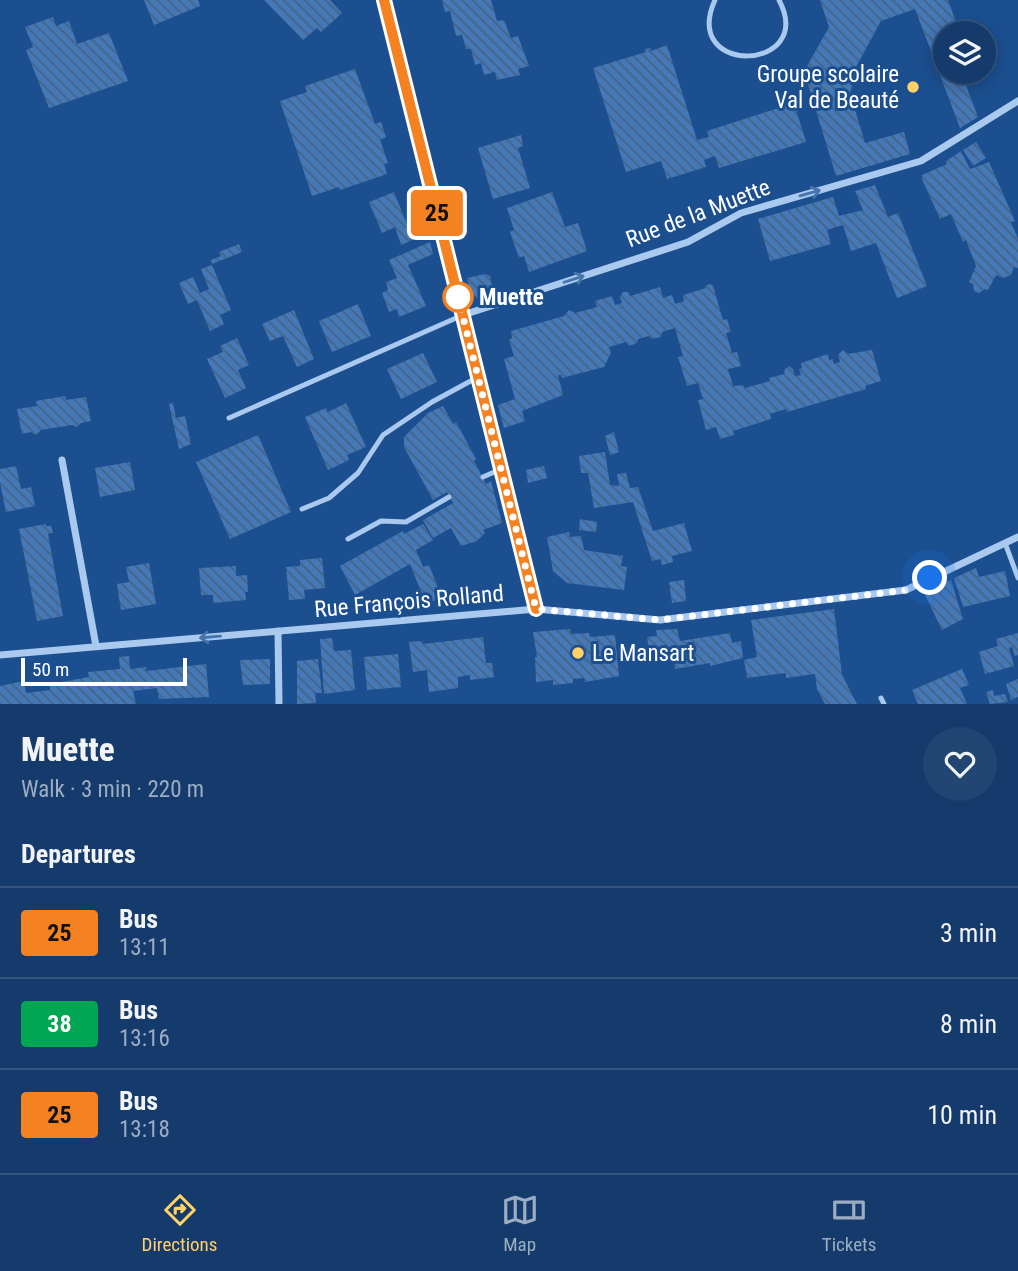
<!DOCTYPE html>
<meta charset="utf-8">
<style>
:root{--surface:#143b6b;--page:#214673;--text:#f1f3f6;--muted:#9dadc1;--line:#33557e;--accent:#ffd166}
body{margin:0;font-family:"Roboto Condensed",sans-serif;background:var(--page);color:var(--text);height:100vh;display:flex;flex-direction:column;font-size:26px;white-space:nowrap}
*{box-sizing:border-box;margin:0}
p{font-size:23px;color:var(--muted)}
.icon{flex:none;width:38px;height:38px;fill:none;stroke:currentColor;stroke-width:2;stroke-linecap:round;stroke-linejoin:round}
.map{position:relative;height:704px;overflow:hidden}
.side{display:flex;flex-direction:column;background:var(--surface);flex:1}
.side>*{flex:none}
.badge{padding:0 14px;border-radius:5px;font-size:24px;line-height:46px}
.tools{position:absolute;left:933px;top:21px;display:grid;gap:14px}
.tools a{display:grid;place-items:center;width:63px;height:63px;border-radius:50%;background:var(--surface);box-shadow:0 4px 18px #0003,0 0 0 2px var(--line);font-size:35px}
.scale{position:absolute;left:21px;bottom:18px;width:166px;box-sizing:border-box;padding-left:7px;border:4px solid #fff;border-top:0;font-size:19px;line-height:24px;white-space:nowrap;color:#fff;-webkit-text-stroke:5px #1b4f8f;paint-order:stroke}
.you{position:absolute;width:35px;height:35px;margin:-18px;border:5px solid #fff;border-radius:50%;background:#1a73e8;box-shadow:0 0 0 10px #1a73e833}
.map>.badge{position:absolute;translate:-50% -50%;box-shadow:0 0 0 4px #fff}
h2{padding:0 21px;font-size:26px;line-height:63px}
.round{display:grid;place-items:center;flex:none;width:74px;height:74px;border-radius:37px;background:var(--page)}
.overview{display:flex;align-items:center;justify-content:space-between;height:119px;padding:0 21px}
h1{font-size:33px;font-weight:800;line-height:52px}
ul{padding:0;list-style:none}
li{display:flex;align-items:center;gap:21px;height:91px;padding:0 21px;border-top:2px solid var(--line)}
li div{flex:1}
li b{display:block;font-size:26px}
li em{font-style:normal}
li .badge{min-width:77px;font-weight:700;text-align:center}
.dock{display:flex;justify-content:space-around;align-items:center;height:98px;border-top:2px solid var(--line);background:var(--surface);font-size:19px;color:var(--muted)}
.dock a{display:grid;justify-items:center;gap:4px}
.dock .on{color:var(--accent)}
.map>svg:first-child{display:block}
.building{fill:url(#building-back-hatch)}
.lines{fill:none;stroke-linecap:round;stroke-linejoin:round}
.service{stroke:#a9c9ee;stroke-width:5}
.minor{stroke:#a9c9ee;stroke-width:7}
.oneway{stroke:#4674ac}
.line-casing{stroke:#fff;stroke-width:16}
.line{stroke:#f58220;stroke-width:10}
.walk{stroke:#fff;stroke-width:7;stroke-dasharray:0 12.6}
.poi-dot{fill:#ffd166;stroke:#1b4f8f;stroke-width:2.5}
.stop-dot{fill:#fff;stroke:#f58220;stroke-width:3.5}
.labels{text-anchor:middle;stroke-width:6;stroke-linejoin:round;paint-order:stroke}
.poi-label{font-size:23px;fill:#fff;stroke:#1b4f8f;text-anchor:end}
.street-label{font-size:23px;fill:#fff;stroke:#1b4f8f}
.stop-label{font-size:23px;font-weight:bold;fill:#fff;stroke:#1b4f8f;text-anchor:start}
</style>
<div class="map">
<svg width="1018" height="704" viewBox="0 0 1018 704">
<defs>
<pattern id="building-back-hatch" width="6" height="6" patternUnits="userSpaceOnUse" patternTransform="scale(1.75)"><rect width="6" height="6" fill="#4478b7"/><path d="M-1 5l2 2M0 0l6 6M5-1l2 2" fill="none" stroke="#486282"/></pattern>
</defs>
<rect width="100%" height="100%" fill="#1b4f8f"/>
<!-- building -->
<g class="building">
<path d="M144 0H198L200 6 154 25Z"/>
<path d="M264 0H330L342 13 321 32 317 28 303 40Z"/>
<path d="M442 0H491L497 21 504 20 511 38 518 36 529 66 518 69 520 75 497 80 495 72 484 75 481 63 475 65 471 49H466L462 35 456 36 450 11 445 12Z"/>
<path d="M820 0H948L960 33H945V72H969L962 75 978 117 960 128 915 9 881 21 851 76 852 86 850 93 865 143 904 132 910 154 836 176 807 81 801 77 829 27Z"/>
<path d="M53 17 56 26 69 21 77 44 109 33 128 81 49 108 26 50 33 47 25 27Z"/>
<path d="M667 45 697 140 709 137 707 131 794 103 806 142 719 168 715 156 704 160 706 167 667 179 661 161 626 172 593 68 646 52 645 49 650 48 651 51Z"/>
<path d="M355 69 375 124 381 122 386 137 380 140 388 163 384 164 387 174 340 190 339 187 312 196 280 101 307 92 305 86Z"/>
<path d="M521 135 523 146 518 148 530 188 493 199 478 148Z"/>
<path d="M976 142 986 158 973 166 963 150Z"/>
<path d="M961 151 970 169 989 162 1015 221 1011 222 1018 239V268L1014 267 1011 275 1003 278 996 275 988 290 985 289 979 293 974 291 973 284 969 282 976 266 966 240 963 242 951 214 940 219 922 179V175L947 164 946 161Z"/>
<path d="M875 185 888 217 898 213 927 286 897 298 876 243 851 251 843 225 827 230 831 244 770 261 758 219 833 197 839 216 863 210 855 191Z"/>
<path d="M394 192 408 227 424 220 428 233 401 245 395 227 382 233 369 202Z"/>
<path d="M552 192 565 227 578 223 587 251 529 272 524 256 519 258 510 232 514 230 507 208Z"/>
<path d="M430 242 433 254 408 265 426 306 399 317 397 309 389 312 382 293 388 290 386 282 397 278 389 260Z"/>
<path d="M239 244 242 252 212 264 211 260 221 256 219 252Z"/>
<path d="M212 265 231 310 220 315 224 324 210 331 197 300 188 304 179 283 193 277 200 293 209 289 201 269Z"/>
<path d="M485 274 490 276 494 295 480 299 471 295 467 278Z"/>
<path d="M710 284 713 286 723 320 727 319 731 332 726 333 732 353 737 352 741 366 728 369 733 386 743 385 745 388 770 381 769 378 784 374 785 369 789 366 793 369 795 376 801 375 799 369 802 368 801 363 828 354 829 360 833 359 834 364 840 362 838 355 843 350 848 354 872 350 881 381 865 386 866 389 787 412 786 409 770 414 771 419 733 431 734 435 720 439 716 427 706 430 698 400 703 399 698 383 687 386 678 357 683 356 675 328 662 332 661 337 652 339 649 336 638 339 637 343 629 346 626 342 609 347 611 353 604 367 562 378 561 375H558L563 395 522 411 525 421 504 428 498 405 515 399 504 359 514 356 509 340 512 338 511 331 564 316 569 310 575 313 597 307 595 301 612 296 615 305 622 303 620 297 623 292H628L630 296 660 287 663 298 672 295 675 304 684 301 683 295 706 288 705 286Z"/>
<path d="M358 304 371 336 332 352 319 321Z"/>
<path d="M294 310 314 359 297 367 283 336 270 341 262 324Z"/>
<path d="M237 338 249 365 238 370 246 388 225 398 207 359 223 352 220 346Z"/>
<path d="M423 353 437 382 401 399 387 369Z"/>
<path d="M65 396 66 400 86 397 91 421 81 423 77 427 72 425 41 430 36 435 31 432 22 434 17 409 37 406 36 401Z"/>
<path d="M173 403 176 418 185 416 191 444 179 449 169 404Z"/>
<path d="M346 403 366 447 347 455 349 460 328 470 305 417 326 408 328 412Z"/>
<path d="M443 406 453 424 456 422 476 459 474 461 486 484 491 481 502 523 483 530 485 533 477 541 461 546 451 528 433 538 423 520 453 503 447 492 433 500 404 447V437L428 413Z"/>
<path d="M614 432 619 452 610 455 605 436Z"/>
<path d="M258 435 291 512 230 539 196 462Z"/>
<path d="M605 452 610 485 619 486 617 474 626 473 630 488 638 487 653 531 684 523 692 551 672 556 673 562 662 565 661 559 652 561 633 502 594 508 588 473H581L579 456Z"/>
<path d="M130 462 135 490 100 497 95 468Z"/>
<path d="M16 466 21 489 31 487 35 506 6 512 0 483V469Z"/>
<path d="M544 466 547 478 528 483 526 470Z"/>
<path d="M580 519 597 522 596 532 579 530Z"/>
<path d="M46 524V526H51L53 533 48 534 63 616 37 621 19 529Z"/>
<path d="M423 524 433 540 416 550 423 567 429 565 443 600 425 602 410 564 355 595 340 566 403 531 404 534Z"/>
<path d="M569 532 570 537 581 536 584 550 623 556 621 566 627 567 624 590 567 583 553 571 547 537Z"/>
<path d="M322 558 325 588 304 590 305 599 289 600 286 567 300 566V560Z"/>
<path d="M149 563 156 604 121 610 117 584 129 582 126 567Z"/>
<path d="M236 566V576L247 575 248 592H245L246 600 213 603V595H201L199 568Z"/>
<path d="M976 568 979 577 1005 571 1010 596 963 607 954 578Z"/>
<path d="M684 580 686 601 672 603 669 582Z"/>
<path d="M951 580 963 619 942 630 924 593Z"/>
<path d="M834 609 842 675 857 704H825L817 689 815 674 786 678V673L747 678 744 660 757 657 751 620Z"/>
<path d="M570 629 571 634 589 633 590 637 615 635 619 676 585 682 584 678 573 679V683L553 685V680L536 682 535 657H537L533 632Z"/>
<path d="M677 629 680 641 730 633 732 643 741 641 743 658 710 666V663L675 669 673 654 650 657 647 637 657 636 656 630Z"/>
<path d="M1018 633V655L1015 656 1012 647 1009 648 1014 666 985 674 979 652 998 646 996 639Z"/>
<path d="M483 637 486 663H492L494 677 470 680V675L458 677V688L429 692 427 670 413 672 409 642 422 641 423 644Z"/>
<path d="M332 638 334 651 351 650 355 690 324 694 320 639Z"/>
<path d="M398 654 401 687 367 690 364 657Z"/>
<path d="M129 656 130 669 146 667V671L206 664 209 697 159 699 157 688 133 691 136 704H0V686L24 681 26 693 50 690V684L89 677 88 672 120 669 119 657Z"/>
<path d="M270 659V684L243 685 240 660Z"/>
<path d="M318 659 322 693H315L316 703 297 704V661Z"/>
<path d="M962 669 969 685 960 688 967 704H918L912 690Z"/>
<path d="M1018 679V697L1011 700 1006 684Z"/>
<path d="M993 690 994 696 1005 694 1008 702 990 704 986 692Z"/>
</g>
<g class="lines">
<!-- service -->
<g class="service">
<path d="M715 0C680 77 817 72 779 0"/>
<path d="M229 418 463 315"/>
<path d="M483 477 501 469"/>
<path d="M302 509 329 498 358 473 383 435 432 402 478 377"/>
<path d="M348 539 381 521 406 522 449 497"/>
<path d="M1005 543 1018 578"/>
<path d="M881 698 884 704"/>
</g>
<!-- minor -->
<g class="minor">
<path d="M384 0 536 609"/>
<path d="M463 315 688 242 741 213 921 161 1018 101"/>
<path d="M62 460 96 646"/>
<path d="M278 631 279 704"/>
<path d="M0 655 536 609 660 620 906 590 1018 537"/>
</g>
</g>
<!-- one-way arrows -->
<defs><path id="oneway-shaft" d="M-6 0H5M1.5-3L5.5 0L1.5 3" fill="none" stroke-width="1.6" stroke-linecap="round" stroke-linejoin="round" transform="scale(1.75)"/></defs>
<g class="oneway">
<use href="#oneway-shaft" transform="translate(810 193) rotate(-16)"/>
<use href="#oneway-shaft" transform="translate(574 279) rotate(-18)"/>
<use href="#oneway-shaft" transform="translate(210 637) rotate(175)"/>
</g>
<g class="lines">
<defs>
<path id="line" d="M384 0 536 609"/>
</defs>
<!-- line casing -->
<use href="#line" class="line-casing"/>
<!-- line -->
<use href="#line" class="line"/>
<!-- walk -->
<path class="walk" d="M458 297 536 609 660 620 906 590 930 578"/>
</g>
<!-- markers -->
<g class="poi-dot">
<circle cx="913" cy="87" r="7"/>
<circle cx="578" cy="653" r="7"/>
</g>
<circle class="stop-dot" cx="458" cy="297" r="14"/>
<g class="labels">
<!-- poi labels -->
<g class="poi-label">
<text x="899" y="82">Groupe scolaire<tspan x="899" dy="26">Val de Beauté</tspan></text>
<text x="592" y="661" text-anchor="start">Le Mansart</text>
</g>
<!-- street labels -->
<g class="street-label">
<text transform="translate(698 213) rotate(-21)" y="8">Rue de la Muette</text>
<text transform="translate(409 601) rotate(-5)" y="8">Rue François Rolland</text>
</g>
<!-- stop labels -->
<g class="stop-label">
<text x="479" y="305">Muette</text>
</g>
</g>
</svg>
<div class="tools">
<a><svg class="icon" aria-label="layers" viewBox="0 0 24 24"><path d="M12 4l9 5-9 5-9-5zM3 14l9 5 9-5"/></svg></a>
</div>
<div class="scale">50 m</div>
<div class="you" style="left:930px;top:578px"></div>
<b class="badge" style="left:437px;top:213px;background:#f58220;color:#111">25</b>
</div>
<section class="side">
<div class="overview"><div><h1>Muette</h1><p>Walk · 3 min · 220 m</p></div><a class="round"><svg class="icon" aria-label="heart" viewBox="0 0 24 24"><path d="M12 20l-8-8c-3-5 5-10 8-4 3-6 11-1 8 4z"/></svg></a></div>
<h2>Departures</h2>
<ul>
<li><span class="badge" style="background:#f58220;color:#111">25</span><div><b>Bus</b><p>13:11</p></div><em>3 min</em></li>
<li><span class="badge" style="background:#00a651;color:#fff">38</span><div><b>Bus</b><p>13:16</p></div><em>8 min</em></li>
<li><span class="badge" style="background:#f58220;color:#111">25</span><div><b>Bus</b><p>13:18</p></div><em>10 min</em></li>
</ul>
</section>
<nav class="dock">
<a class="on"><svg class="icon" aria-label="directions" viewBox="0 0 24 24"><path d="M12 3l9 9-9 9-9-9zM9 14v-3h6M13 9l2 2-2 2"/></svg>Directions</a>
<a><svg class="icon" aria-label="map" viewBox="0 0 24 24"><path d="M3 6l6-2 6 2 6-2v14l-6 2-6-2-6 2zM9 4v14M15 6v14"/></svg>Map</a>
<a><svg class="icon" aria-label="tickets" viewBox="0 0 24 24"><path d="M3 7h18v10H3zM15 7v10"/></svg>Tickets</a>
</nav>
